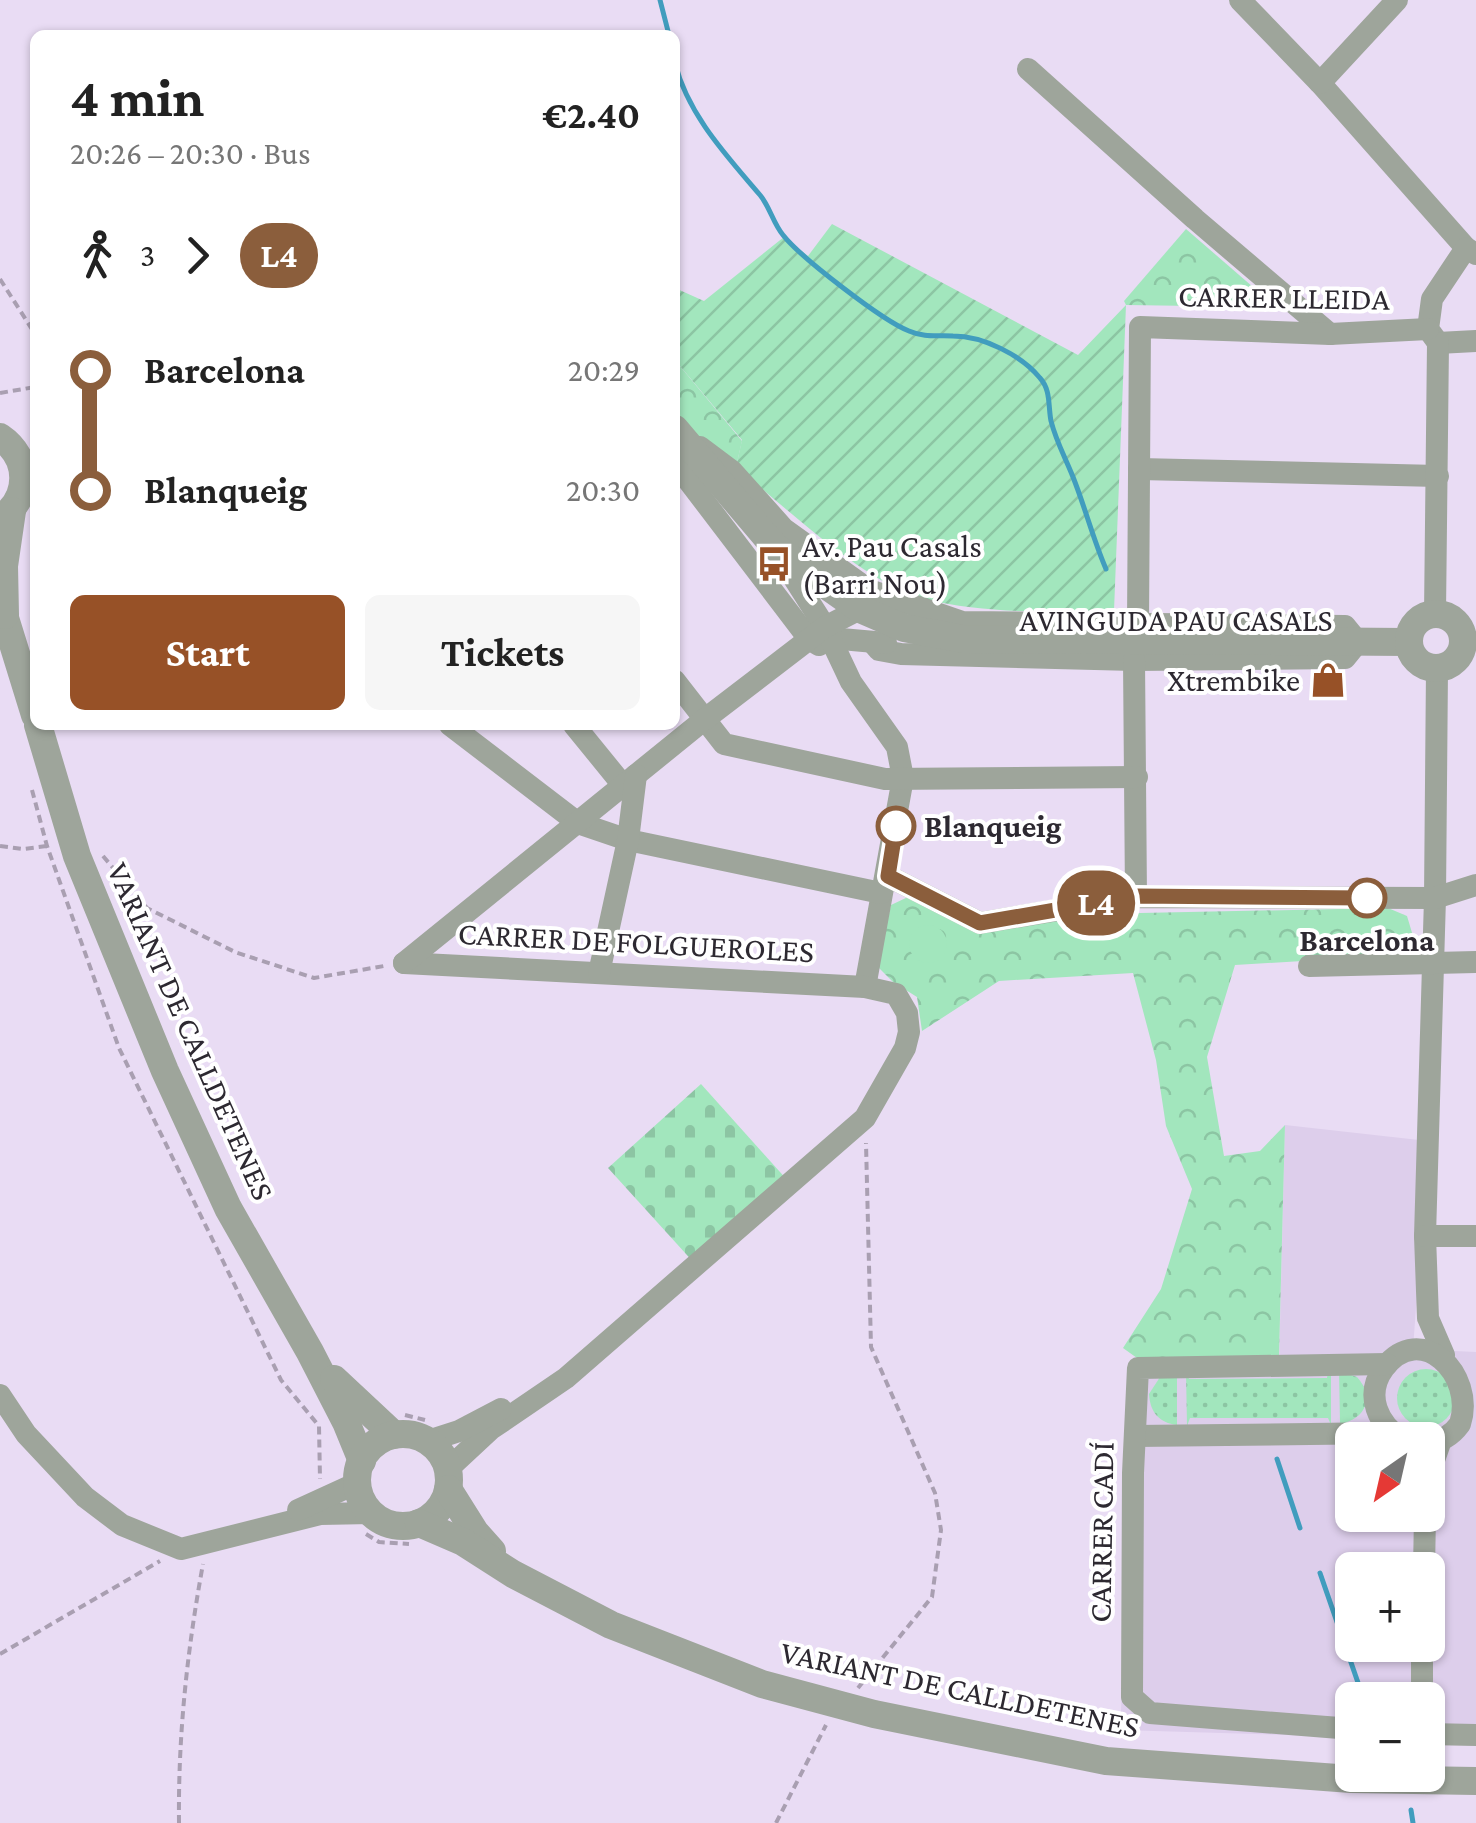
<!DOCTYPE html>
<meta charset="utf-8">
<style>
:root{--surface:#fff;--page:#f6f6f6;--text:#222;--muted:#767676;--accent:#975127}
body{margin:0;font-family:"Crimson Pro",serif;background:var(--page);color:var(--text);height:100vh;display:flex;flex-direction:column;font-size:38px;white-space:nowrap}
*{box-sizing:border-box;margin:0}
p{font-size:32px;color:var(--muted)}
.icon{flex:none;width:55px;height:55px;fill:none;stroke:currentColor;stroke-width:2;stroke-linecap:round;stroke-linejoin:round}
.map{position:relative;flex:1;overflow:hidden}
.sheet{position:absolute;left:30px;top:30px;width:650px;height:700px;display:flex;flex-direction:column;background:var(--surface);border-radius:15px;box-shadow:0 2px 8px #0004}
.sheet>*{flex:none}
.badge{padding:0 20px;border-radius:32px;font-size:35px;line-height:65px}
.needle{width:65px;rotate:214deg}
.tools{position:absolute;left:1335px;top:1422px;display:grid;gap:20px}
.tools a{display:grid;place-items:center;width:110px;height:110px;border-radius:15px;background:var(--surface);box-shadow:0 2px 8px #0004;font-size:50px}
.map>.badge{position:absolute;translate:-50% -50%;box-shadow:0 0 0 5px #fff}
.legs{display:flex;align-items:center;gap:15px;height:110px;padding:0 40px;font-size:32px}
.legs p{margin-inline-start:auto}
.headline{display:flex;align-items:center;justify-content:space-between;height:170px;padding:0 40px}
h1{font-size:55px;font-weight:700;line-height:75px}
.button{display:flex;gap:20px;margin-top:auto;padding:20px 40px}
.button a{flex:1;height:115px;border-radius:15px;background:var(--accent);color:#fff;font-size:40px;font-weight:700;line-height:115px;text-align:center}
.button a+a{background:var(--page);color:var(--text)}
ul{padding:0 40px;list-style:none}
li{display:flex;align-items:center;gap:35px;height:120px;font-size:38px}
li i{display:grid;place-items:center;width:15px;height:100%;margin:0 12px;background:currentColor}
li i::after{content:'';width:25px;height:25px;margin:-12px;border:8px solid;border-radius:50%;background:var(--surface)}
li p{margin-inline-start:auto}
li:first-child i{background:linear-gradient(#0000 50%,currentColor 0)}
li:last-child i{background:linear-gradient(currentColor 50%,#0000 0)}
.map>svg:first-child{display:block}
.built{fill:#ddceeb;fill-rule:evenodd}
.grass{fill:url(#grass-dots)}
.forest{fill:url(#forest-crowns)}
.cemetery{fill:url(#cemetery-stones)}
.garden{fill:url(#garden-furrows)}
.pitch{fill:#a2e6bd}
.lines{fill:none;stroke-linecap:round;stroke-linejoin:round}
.stream{stroke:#419dbe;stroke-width:5}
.path{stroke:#a99fb1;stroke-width:4;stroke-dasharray:8 5;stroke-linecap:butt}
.minor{stroke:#9ea59b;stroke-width:22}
.tertiary{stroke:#9ea59b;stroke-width:28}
.line-1-casing{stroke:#fff;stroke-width:22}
.line-1{stroke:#8b5e3c;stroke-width:15}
.stop-1-dot{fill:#fff;stroke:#8b5e3c;stroke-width:5}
.labels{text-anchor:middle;stroke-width:8;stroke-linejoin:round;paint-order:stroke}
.street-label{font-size:32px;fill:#2d2931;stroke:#fff}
.poi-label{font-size:32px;fill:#2d2931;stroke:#fff;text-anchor:start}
.stop-label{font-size:32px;font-weight:bold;fill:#2d2931;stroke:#fff;text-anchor:start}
</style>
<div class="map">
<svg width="1476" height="1823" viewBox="0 0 1476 1823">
<defs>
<pattern id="grass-dots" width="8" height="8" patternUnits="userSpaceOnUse" patternTransform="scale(2.5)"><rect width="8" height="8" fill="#a2e6bd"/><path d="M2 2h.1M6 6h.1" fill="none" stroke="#8cc5a3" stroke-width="1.8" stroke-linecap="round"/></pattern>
<pattern id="forest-crowns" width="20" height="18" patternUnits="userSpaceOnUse" patternTransform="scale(2.5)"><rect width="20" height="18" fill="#a2e6bd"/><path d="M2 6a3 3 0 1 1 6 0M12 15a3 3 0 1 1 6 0" fill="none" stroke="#8cc5a3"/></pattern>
<pattern id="cemetery-stones" width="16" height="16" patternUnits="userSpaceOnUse" patternTransform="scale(2.5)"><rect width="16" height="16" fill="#a2e6bd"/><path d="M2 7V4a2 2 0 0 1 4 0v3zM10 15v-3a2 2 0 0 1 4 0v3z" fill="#8cc5a3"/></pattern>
<pattern id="garden-furrows" width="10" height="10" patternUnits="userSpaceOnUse" patternTransform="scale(2.5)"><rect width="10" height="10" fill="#a2e6bd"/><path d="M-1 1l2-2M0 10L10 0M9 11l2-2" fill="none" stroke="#8cc5a3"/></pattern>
</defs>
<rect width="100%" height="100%" fill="#e9dcf4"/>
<!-- built -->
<path class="built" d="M1285 1125 1428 1141 1413 1349 1476 1352V1741L1428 1739V1700H1352V1737L1120 1730 1138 1368 1279 1365ZM1352 1440H1428V1515H1352ZM1352 1570H1428V1645H1352Z"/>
<!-- grass -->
<g class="grass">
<circle cx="1426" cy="1398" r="29"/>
<path d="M1328 1371H1331V1425L1328 1418H1190L1187 1426 1186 1372 1189 1379 1327 1378Z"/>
<path d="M1339 1371 1357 1377C1375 1397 1366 1419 1340 1424Z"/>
<path d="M1177 1372V1425C1159 1423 1150 1412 1149 1394L1160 1377Z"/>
</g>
<!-- forest -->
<g class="forest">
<path d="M1186 229 1268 300 1263 307 1126 305 1124 301Z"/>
<path d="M675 360 742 441 736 467 675 429Z"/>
<path d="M910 896 980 928 1140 913 1388 908 1407 916 1413 936 1400 955 1235 965 1207 1057 1224 1156 1260 1151 1285 1125 1279 1356 1137 1358 1123 1348 1161 1289 1192 1189 1166 1126 1156 1060 1133 973 999 981 922 1031 917 997 893 982 877 966 891 905Z"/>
</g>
<!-- cemetery -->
<path class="cemetery" d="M701 1084 789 1182 696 1265 608 1168Z"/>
<!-- garden -->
<path class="garden" d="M832 224 1078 355 1126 305 1114 611C1051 612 986 614 924 599 866 584 784 506 736 467L742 440 675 360V288L704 301 784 237 808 256Z"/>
<!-- pitch -->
<circle class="pitch" cx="928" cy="944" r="19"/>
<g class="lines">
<!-- stream -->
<g class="stream">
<path d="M660 0 669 35"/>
<path d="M675 63C688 115 727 156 760 195 770 207 773 223 783 235 800 257 883 321 909 331 925 338 937 335 953 336 983 336 1021 355 1040 378 1051 390 1048 406 1051 421 1056 441 1065 457 1073 477 1085 507 1093 539 1106 569"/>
<path d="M1277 1459 1300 1528"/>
<path d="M1320 1573 1364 1700"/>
<path d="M1411 1810 1413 1823"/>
</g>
<!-- path -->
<g class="path">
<path d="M0 279 35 334"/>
<path d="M0 393 35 387"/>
<path d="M32 790 47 846 119 1048 281 1380 319 1426 320 1479"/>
<path d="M0 846 23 849 47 846"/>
<path d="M103 856 147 908 235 952 314 978 384 966"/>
<path d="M405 1415 425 1420"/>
<path d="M366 1534 379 1542 409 1544"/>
<path d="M0 1654 160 1561"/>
<path d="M858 1688 932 1597 941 1530 935 1493 871 1347 866 1143"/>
<path d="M179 1823C178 1736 187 1651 203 1564"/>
<path d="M776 1823 826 1725"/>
</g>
<!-- minor -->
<g class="minor">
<path d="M1240 0 1320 83 1466 248 1476 254"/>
<path d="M1028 69 1195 219 1330 334"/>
<path d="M1320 83 1397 0"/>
<path d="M1436 340 1428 329 1432 299 1466 248"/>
<path d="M1438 343 1476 341"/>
<path d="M700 447 732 471 784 529 869 590 962 622 1345 626 1358 642 1345 658 1134 660 901 654 879 650 873 643"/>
<path d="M675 463 809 639 819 645"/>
<path d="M1139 469 1438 476"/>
<path d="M778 553 825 627 841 639 886 643"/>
<path d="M1435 614 1438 343"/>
<path d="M1138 624 1140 327 1330 334 1428 329"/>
<path d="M825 627 851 682 897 747 903 778 865 987"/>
<path d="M1134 660 1136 897"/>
<path d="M1437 669 1435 898 1425 1236 1428 1318 1444 1355"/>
<path d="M675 681 724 744 885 779 1137 777"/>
<path d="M450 725 578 823 628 840 881 893"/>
<path d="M574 725 622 784"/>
<path d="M888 876 980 923 1136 897 1435 898 1476 885"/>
<path d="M404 963 865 987 896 994 907 1013 909 1032 905 1048 865 1118 566 1378 491 1429 448 1469"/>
<path d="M404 963 705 719 825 627 860 609"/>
<path d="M1309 966 1476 962"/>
<path d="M599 973 628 840 636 775"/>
<path d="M1425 1236H1476"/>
<path d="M0 1395 26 1434 85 1497 122 1525 181 1549 320 1514 371 1513"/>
<path d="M1135 1436 1391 1433"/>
<path d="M1403 1440C1378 1425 1364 1395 1384 1368 1420 1320 1476 1374 1460 1424 1452 1435 1441 1442 1428 1442"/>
<path d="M428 1441 459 1431 501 1409"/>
<path d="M1428 1477 1441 1440"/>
<path d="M298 1510 357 1483"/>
<path d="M1424 1570 1425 1515"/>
<path d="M1422 1700V1645"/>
<path d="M1352 1729 1150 1713 1132 1697 1133 1473 1138 1368 1387 1364"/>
<path d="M1428 1734 1476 1735"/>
</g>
<!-- tertiary -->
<g class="tertiary">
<path d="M675 429 774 546 816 578 860 609 904 628 963 639 1408 642"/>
<path d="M0 437C31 458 31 498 0 519"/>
<path d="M0 602 35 715"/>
<circle cx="1436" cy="641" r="27"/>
<path d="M5 615 4 566 12 511"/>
<path d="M38 725 77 856 165 1071 228 1208 310 1352 346 1422 362 1461"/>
<path d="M334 1379 394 1435"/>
<circle cx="403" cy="1480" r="46"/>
<path d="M448 1489 475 1532 492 1551"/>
<path d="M419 1523 463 1542 513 1574 611 1625 762 1684 874 1714 1106 1761 1351 1779 1476 1781"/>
</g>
</g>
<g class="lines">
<defs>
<path id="line-1" d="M896 826 888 876 980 923 1136 896 1367 898"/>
</defs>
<!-- line-1 casing -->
<use href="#line-1" class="line-1-casing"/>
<!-- line-1 -->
<use href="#line-1" class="line-1"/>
</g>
<!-- icons -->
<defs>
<symbol id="bus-bare" viewBox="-9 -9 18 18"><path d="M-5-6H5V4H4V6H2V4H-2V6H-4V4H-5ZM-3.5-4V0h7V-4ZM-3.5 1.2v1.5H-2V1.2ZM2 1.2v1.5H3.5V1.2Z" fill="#975127" stroke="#fff" stroke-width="2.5" paint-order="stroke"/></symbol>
<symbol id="shop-bare" viewBox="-9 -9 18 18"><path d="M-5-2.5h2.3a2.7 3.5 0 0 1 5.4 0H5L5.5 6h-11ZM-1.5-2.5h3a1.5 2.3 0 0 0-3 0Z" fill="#975127" stroke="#fff" stroke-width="2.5" paint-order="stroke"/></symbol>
</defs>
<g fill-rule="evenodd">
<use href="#bus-bare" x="749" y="539" width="50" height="50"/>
<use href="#shop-bare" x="1303" y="655" width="50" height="50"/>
</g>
<!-- markers -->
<g class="stop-1-dot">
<circle cx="896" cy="826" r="18"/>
<circle cx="1367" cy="898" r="18"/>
</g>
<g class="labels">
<!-- street labels -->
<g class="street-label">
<text transform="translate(1284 297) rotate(1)" y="11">CARRER LLEIDA</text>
<text x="1176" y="631">AVINGUDA PAU CASALS</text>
<text transform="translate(636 942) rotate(3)" y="11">CARRER DE FOLGUEROLES</text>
<text transform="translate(191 1031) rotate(66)" y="11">VARIANT DE CALLDETENES</text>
<text transform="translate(1101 1532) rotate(-89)" y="11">CARRER CADÍ</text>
<text transform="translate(960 1689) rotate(12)" y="11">VARIANT DE CALLDETENES</text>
</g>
<!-- poi labels -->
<g class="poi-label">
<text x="802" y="557">Av. Pau Casals<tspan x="802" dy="37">(Barri Nou)</tspan></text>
<text x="1300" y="691" text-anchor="end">Xtrembike</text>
</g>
<!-- stop labels -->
<g class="stop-label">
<text x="924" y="837">Blanqueig</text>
<text x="1367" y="951" text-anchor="middle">Barcelona</text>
</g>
</g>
</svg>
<div class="tools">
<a><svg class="needle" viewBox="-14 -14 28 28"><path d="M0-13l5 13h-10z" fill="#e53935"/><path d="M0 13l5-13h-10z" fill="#767676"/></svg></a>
<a>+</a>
<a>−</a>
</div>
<b class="badge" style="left:1096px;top:903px;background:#8b5e3c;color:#fff">L4</b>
<section class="sheet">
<div class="headline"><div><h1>4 min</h1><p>20:26 – 20:30 · Bus</p></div><b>€2.40</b></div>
<div class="legs"><svg class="icon" aria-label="walk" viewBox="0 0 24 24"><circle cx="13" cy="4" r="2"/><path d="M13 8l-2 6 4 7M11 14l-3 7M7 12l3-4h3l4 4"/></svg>3<svg class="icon" aria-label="forward" viewBox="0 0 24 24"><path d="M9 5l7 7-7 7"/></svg><b class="badge" style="background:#8b5e3c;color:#fff">L4</b></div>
<ul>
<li><i style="color:#8b5e3c"></i><b>Barcelona</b><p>20:29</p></li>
<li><i style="color:#8b5e3c"></i><b>Blanqueig</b><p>20:30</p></li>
</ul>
<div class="button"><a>Start</a><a>Tickets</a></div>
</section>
</div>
